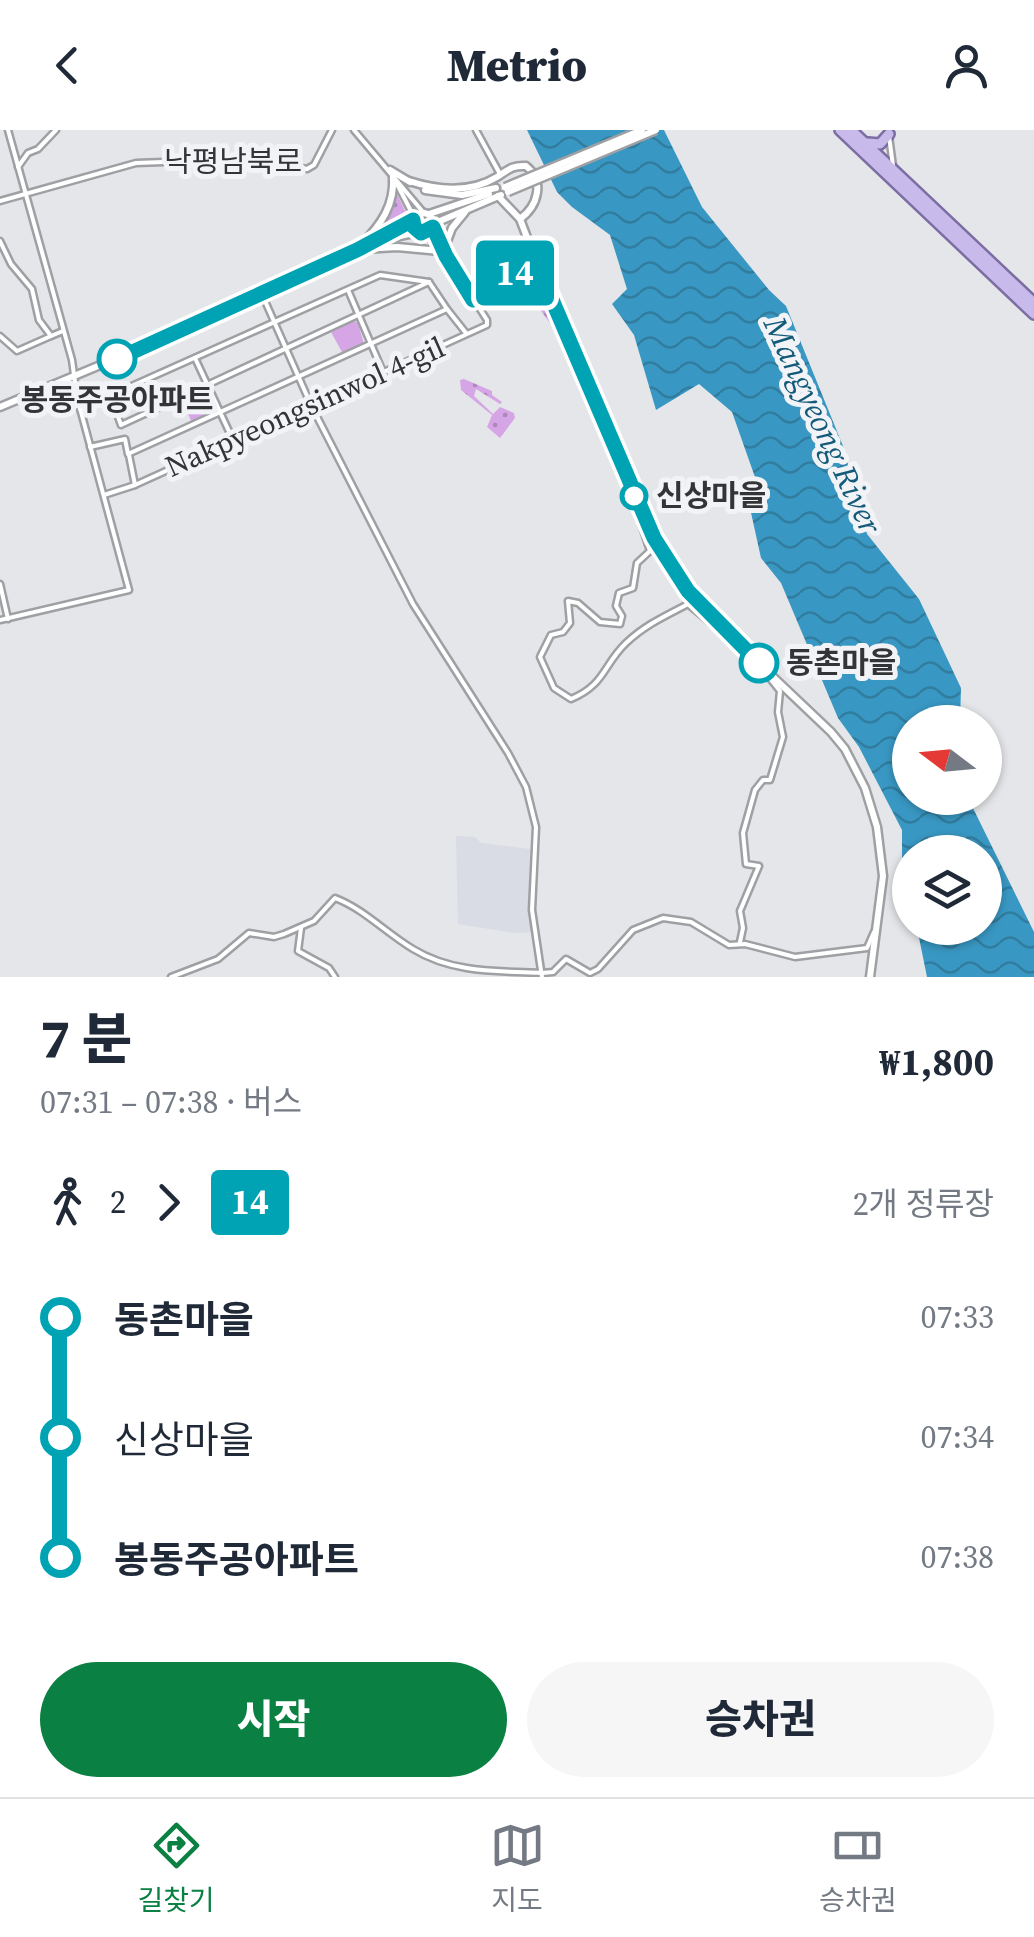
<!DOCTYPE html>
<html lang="ko">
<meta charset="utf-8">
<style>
:root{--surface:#fff;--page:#f6f6f7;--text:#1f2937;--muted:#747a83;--line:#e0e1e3;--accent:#0b8043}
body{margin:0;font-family:"Source Serif 4","Noto Sans KR",serif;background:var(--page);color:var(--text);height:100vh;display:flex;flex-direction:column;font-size:38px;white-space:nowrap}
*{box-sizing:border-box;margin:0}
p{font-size:32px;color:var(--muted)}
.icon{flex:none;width:55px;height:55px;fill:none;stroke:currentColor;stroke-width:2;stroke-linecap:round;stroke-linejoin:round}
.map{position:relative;height:847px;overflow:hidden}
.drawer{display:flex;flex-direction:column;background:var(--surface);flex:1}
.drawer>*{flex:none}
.badge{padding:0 20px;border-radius:8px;font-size:35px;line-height:65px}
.needle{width:65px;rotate:286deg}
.controls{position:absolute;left:892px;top:575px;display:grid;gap:20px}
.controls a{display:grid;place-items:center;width:110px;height:110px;border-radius:50%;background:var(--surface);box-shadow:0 2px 8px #0004;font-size:50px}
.map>.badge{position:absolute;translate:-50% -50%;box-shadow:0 0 0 5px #fff}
.legs{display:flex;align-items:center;gap:15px;height:110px;padding:0 40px;font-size:32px}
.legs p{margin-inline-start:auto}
.head{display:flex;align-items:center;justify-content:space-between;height:170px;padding:0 40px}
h1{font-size:55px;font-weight:800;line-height:75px}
.primary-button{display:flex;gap:20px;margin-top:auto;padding:20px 40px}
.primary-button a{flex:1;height:115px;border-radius:60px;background:var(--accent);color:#fff;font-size:40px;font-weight:800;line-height:115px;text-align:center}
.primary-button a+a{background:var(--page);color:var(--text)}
ul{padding:0 40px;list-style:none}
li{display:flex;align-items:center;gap:35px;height:120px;font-size:38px}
li i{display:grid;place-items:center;width:15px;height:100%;margin:0 12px;background:currentColor}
li i::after{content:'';width:25px;height:25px;margin:-12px;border:8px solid;border-radius:50%;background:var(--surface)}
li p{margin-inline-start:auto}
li:first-child i{background:linear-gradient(#0000 50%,currentColor 0)}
li:last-child i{background:linear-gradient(currentColor 50%,#0000 0)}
header{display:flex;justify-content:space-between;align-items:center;height:130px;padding:0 40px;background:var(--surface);font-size:45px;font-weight:800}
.tabs{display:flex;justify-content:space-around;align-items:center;height:140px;border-top:2px solid var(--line);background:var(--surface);font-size:28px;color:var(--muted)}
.tabs a{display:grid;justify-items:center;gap:5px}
.tabs .active{color:var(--accent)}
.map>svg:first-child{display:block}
.built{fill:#d9dbe5}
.grass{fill:url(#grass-dots)}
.park{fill:url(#park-tufts)}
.water{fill:url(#water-waves)}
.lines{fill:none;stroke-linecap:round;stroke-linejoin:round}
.street-casing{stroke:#9fa0a3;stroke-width:9}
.secondary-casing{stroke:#9fa0a3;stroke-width:11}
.primary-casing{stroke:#7c6da3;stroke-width:14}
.street{stroke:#fff;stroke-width:4}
.secondary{stroke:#fff;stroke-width:6}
.primary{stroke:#c8baeb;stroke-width:9}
.secondary-bridge-casing{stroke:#9fa0a3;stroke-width:11;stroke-linecap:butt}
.secondary-bridge{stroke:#fff;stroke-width:6}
.line-1-casing{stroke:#fff;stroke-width:22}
.line-1{stroke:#00a3b4;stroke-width:15}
.stop-1-dot{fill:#fff;stroke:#00a3b4;stroke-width:5}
.labels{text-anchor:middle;stroke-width:10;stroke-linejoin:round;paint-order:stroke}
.street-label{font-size:30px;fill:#333435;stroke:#f2f3f7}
.stop-label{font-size:30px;font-weight:bold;fill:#333435;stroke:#f2f3f7;text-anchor:start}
.water-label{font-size:32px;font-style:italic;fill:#135b79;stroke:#f2f3f7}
</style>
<header><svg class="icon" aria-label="back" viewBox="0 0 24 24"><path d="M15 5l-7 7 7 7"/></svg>Metrio<svg class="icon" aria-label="person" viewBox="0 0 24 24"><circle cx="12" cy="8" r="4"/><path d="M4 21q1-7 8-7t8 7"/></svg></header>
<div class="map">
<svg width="1034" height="847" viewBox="0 0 1034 847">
<defs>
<pattern id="grass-dots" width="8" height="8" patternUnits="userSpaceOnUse" patternTransform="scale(2.5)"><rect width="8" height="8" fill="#d6a5e6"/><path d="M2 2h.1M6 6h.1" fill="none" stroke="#ae87bb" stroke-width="1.8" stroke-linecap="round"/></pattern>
<pattern id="park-tufts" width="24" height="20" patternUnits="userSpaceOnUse" patternTransform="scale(2.5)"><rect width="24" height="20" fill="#d6a5e6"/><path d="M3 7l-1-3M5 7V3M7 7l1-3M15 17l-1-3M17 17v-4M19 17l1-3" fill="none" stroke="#ae87bb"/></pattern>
<pattern id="water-waves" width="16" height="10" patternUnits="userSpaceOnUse" patternTransform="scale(2.5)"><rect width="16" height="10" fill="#3998c3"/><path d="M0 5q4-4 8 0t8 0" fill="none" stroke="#317d9f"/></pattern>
</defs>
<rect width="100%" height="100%" fill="#e5e6e9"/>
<!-- built -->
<path class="built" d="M456 706 475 707 481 713 530 719 528 776 532 802 515 803 458 794Z"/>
<!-- grass -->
<g class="grass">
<path d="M396 62 408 87 405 91 381 102Z"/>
<path d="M536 145 557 196 558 204 539 178 545 173 534 158 529 160 522 153 517 157 523 150 527 154 530 153 528 147Z"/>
<path d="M464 249 492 261V265L502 272 500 274 476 259 474 266 493 284 500 277 514 283 515 288 500 308 487 297 492 285 461 260 460 250Z"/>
</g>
<!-- park -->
<g class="park">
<path d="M354 191 358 193 364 214 343 224 331 202Z"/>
<path d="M204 261 215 278 214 282 192 293 182 270Z"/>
</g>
<!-- water -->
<path class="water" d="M527 0H664L702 77 769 160 786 176 843 316 867 404 919 469 961 558 960 592H910V668H968L1034 802V847H927L917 798H985V722H910V764L902 727V700L859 617 838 588 781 453 761 428 748 369 756 350 732 282 699 254 656 280 634 205 612 174 627 159 610 105 572 77 557 62Z"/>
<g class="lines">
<defs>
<g id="street">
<path d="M354 0 423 82"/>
<path d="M476 0 500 44"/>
<path d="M889 6 893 36"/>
<path d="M18 37 28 23 38 19 56 0"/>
<path d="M395 50 414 87"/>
<path d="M0 71 136 33 246 29 307 39 314 35 332 0"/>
<path d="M425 103 446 126"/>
<path d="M0 111 11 134 32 159 39 190 51 206 63 201"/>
<path d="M348 160 383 242"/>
<path d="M261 162 311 275 413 474 508 623 526 657 536 697 532 780 542 847"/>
<path d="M473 169 535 130"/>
<path d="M447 179 466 203"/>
<path d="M0 206 17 221 51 206"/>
<path d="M195 228 233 310"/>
<path d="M111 267 121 295 429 152"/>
<path d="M80 279 380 145 429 152"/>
<path d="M90 317 125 309 128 324 447 179 429 152"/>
<path d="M129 325 135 355"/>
<path d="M104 365 135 355 487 195V190L446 126 433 97"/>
<path d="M638 384 650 421 637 433 633 458 619 463 616 476 622 486 620 494 600 492 578 473 568 471 570 493 563 502 551 505 540 527 554 558 571 569C605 555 603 535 626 513 645 495 665 486 688 474L712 494"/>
<path d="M0 454 8 489"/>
<path d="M0 490 129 460 77 267 72 230 8 0"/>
<path d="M301 798 298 821 329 838 335 847"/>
<path d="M740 812 743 798 740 781 759 736 746 734 743 703 755 660 763 650H770L783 607 778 582 780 561 764 541"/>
<path d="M171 847 218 829 249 803 274 807 284 804 314 791 335 768C364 779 386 803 413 819 452 843 497 841 542 843L553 842 566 829 590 843 598 839 633 800 663 788 691 792 729 815 745 814 795 827 867 818 874 802"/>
</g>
<g id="secondary">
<path d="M390 40 410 52"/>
<path d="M409 51C437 60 469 64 497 47 508 40 512 35 526 36 545 51 538 76 520 89"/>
<path d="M425 60 462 65 496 58"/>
<path d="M498 66 520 89 561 197 641 384 661 421 688 461 712 489 831 602 845 619 865 658 877 697 883 746 870 847"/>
<circle cx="423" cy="93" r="10"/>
<path d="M429 84 489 64"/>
<path d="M433 94 501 65"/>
<path d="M381 110 418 102"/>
<path d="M361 115C381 95 395 75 393 46"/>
<path d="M363 119 397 117 440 121"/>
<path d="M444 119 452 98 465 82"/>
<path d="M0 277 153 213 375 111 413 90"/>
</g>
<g id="primary">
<path d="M840 0 1034 184"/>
<path d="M851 0 1034 173"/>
<path d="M868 13 880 14 889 4"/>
</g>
</defs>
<!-- street casing -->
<use href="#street" class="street-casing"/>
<!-- secondary casing -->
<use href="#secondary" class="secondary-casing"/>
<!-- primary casing -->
<use href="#primary" class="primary-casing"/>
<!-- street -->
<use href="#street" class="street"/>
<!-- secondary -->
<use href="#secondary" class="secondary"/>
<!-- primary -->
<use href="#primary" class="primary"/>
<defs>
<g id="secondary-bridge">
<path d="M505 57 642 0"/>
<path d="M508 62 656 0"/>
</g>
</defs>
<!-- secondary-bridge casing -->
<use href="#secondary-bridge" class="secondary-bridge-casing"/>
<!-- secondary-bridge -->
<use href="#secondary-bridge" class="secondary-bridge"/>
</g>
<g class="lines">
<defs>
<path id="line-1" d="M117 229 357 120 413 90 414 97 421 103 433 97 446 126 473 170 535 130 654 408 688 461 759 533"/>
</defs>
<!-- line-1 casing -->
<use href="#line-1" class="line-1-casing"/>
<!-- line-1 -->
<use href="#line-1" class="line-1"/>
</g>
<!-- markers -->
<g class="stop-1-dot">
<circle cx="117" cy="229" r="18"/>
<circle cx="634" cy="366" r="12"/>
<circle cx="759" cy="533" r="18"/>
</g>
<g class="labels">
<!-- street labels -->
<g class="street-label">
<text x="233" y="42">낙평남북로</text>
<text transform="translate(305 277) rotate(-24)" y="10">Nakpyeongsinwol 4-gil</text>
</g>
<!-- stop labels -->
<g class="stop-label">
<text x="117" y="280" text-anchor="middle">봉동주공아파트</text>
<text x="656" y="376">신상마을</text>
<text x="786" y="543">동촌마을</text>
</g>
<!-- water labels -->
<g class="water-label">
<text transform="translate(823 295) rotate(65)" y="11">Mangyeong River</text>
</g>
</g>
</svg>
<div class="controls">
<a><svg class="needle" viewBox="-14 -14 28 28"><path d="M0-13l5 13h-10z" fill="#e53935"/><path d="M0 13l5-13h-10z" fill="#747a83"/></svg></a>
<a><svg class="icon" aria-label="layers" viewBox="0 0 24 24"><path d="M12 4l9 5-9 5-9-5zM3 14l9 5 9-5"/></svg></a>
</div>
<b class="badge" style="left:515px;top:143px;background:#00a3b4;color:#fff">14</b>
</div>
<section class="drawer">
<div class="head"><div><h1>7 분</h1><p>07:31 – 07:38 · 버스</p></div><b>₩1,800</b></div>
<div class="legs"><svg class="icon" aria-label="walk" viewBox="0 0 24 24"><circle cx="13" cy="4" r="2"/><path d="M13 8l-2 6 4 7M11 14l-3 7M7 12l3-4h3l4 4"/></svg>2<svg class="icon" aria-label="forward" viewBox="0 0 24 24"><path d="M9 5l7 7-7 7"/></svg><b class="badge" style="background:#00a3b4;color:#fff">14</b><p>2개 정류장</p></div>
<ul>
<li><i style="color:#00a3b4"></i><b>동촌마을</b><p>07:33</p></li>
<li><i style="color:#00a3b4"></i><span>신상마을</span><p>07:34</p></li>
<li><i style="color:#00a3b4"></i><b>봉동주공아파트</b><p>07:38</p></li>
</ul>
<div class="primary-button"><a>시작</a><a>승차권</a></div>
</section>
<nav class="tabs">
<a class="active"><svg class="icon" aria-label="directions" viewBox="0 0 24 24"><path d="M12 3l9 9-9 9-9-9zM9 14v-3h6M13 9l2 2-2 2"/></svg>길찾기</a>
<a><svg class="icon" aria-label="map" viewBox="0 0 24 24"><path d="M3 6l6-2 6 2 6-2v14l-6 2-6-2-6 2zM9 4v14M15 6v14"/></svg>지도</a>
<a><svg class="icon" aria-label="tickets" viewBox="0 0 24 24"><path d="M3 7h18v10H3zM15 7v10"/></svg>승차권</a>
</nav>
